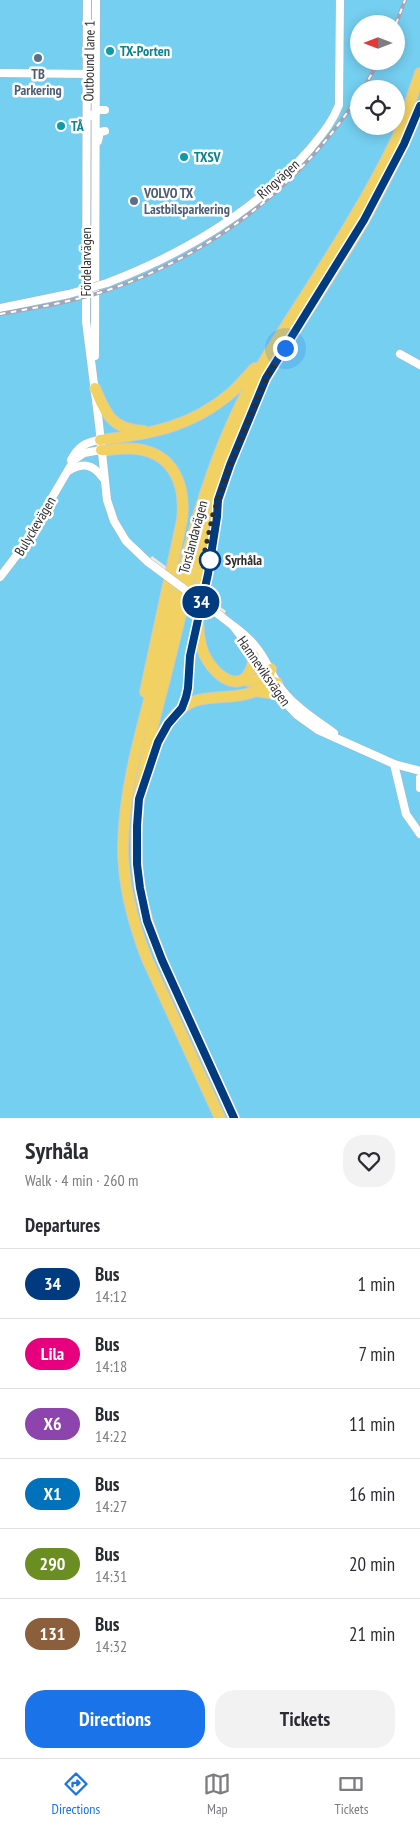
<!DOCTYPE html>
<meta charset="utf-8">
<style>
:root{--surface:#fff;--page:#f2f2f3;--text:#2b2b33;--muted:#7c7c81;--line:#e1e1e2;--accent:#1a73e8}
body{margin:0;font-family:"PT Sans Narrow",sans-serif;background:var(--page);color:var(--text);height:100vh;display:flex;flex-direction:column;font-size:19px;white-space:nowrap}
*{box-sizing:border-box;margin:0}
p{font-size:16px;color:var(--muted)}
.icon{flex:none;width:28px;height:28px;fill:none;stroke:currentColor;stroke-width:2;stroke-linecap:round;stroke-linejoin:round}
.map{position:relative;height:1118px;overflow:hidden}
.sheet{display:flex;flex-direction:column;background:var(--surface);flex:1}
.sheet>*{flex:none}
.badge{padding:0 10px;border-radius:16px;font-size:18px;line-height:32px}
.needle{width:32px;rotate:270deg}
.controls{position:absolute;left:350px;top:15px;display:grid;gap:10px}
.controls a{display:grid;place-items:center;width:55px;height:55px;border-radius:50%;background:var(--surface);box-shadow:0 2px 12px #0003;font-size:25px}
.you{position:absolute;width:25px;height:25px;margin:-12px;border:4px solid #fff;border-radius:50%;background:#1a73e8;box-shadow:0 0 0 8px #1a73e833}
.map>.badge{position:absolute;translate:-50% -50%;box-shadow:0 0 0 2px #fff}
h2{padding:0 25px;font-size:19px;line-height:45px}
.round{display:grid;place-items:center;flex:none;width:52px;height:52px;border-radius:20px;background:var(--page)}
.headline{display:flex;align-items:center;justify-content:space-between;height:85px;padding:0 25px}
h1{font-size:24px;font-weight:700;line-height:38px}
.primary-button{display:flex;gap:10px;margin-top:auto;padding:10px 25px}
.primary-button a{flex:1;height:58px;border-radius:20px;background:var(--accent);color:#fff;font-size:20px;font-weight:700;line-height:58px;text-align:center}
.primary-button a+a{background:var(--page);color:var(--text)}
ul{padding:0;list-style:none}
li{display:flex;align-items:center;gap:15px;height:70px;padding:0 25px;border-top:1px solid var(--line)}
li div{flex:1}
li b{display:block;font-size:19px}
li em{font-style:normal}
li .badge{min-width:55px;font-weight:700;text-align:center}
.tab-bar{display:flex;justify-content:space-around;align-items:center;height:70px;border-top:1px solid var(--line);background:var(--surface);font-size:14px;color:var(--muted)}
.tab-bar a{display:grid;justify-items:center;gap:2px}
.tab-bar .current{color:var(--accent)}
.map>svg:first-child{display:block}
.water{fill:#75cff0;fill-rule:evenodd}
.pier{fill:#efe9e1}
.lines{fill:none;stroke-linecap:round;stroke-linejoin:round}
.minor-casing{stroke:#b4b7c1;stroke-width:9}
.major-casing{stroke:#c9c9c9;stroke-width:12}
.minor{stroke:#fff;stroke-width:8}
.major{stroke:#f2d163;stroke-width:10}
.rail-casing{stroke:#a3a6b8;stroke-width:4}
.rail{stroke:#fff;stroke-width:2;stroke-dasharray:5.5;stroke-linecap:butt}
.minor-bridge-casing{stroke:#b4b7c1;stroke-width:9;stroke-linecap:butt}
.minor-bridge{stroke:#fff;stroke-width:8}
.line-casing{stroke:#fff;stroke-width:11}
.line{stroke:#003b80;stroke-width:8}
.walk{stroke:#2e2e2e;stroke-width:5;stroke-dasharray:0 9}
.culture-dot{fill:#0f9aa8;stroke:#fff;stroke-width:2}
.service-dot{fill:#5c6f8a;stroke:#fff;stroke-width:2}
.stop-dot{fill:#fff;stroke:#003b80;stroke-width:2.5}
.labels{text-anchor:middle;stroke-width:5;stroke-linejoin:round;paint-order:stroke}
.culture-label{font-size:14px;font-weight:bold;fill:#0d838f;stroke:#fff;text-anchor:start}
.street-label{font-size:14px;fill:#2e2e2e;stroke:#fff}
.service-label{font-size:14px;font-weight:bold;fill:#4e5e75;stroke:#fff}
.stop-label{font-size:14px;font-weight:bold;fill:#2e2e2e;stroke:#fff;text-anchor:start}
</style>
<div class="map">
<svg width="420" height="1118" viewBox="0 0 420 1118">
<rect width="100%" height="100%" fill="#efe9e1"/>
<!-- water -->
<path class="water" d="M0 0H420V1118H0ZM359 24H396V61H359ZM359 89H396V126H359Z"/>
<!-- pier -->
<path class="pier" d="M152 556 226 611 220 620 145 565Z"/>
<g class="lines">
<defs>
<g id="minor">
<path d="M87 0 86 321 99 424 107 500 114 521 126 541 148 562"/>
<path d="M0 73 89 74"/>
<path d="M91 116 99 110H105"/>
<path d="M98 141 100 132 105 131"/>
<path d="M107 283C183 254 256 211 310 149 322 134 332 123 339 105L340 0"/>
<path d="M0 308 69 294"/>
<path d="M400 354 420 365"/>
<path d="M95 356 96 0"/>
<path d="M71 460C78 447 85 442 100 440"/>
<path d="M68 471C83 462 93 464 103 478"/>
<path d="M0 577 23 547 74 460 84 453 101 450"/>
<path d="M222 617C235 628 249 636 259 651 268 663 273 679 283 691 297 708 316 720 334 733"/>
<path d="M234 627 249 647 277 694 297 715 318 730 394 764 420 771"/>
<path d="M394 764 406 814 420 834"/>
<path d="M420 778V788"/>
</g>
<g id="major">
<path d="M95 388C106 415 112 429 144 431"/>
<path d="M100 440C151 434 191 427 231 393 240 385 247 376 255 368"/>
<path d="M101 450C113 450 125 447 137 449 175 454 186 487 182 520L145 692"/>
<path d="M207 541C201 568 194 619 201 645 208 675 248 704 254 656"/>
<path d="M243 680 250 681 263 678 277 683"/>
<path d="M254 691 277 694"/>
<path d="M149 764C156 743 168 716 188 704 210 692 247 703 265 684 268 680 269 673 271 669"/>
<path d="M220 1118 147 959C133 923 123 886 123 847 124 781 145 718 161 655 184 566 204 474 247 392 260 366 276 342 291 318 328 260 366 202 396 140 406 119 412 95 420 73"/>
<path d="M234 1118C216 1080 199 1041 181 1003 165 968 149 933 141 895 127 822 146 749 165 679 186 596 204 504 240 426 275 354 325 289 365 219 385 182 404 145 420 106"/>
</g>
</defs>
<!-- minor casing -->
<use href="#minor" class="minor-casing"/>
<!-- major casing -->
<use href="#major" class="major-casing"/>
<!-- minor -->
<use href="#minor" class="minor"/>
<!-- major -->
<use href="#major" class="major"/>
<defs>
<g id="rail">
<path d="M396 24 405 0"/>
<path d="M363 89 379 61"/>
<path d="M0 314C41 307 83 300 122 285 219 248 303 182 359 95"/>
</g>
</defs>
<!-- rail casing -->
<use href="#rail" class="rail-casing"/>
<!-- rail -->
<use href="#rail" class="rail"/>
<defs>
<g id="minor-bridge">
<path d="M69 294 107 283"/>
<path d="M148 562 222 617"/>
</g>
</defs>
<!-- minor-bridge casing -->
<use href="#minor-bridge" class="minor-bridge-casing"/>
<!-- minor-bridge -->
<use href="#minor-bridge" class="minor-bridge"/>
</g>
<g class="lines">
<defs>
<path id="line" d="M234 1118 162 960 147 921 140 888 137 864V826L139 799 158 742 168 724 182 708 186 697 188 688 190 656 208 574 217 517 218 500 230 465 266 378 364 220 404 144 420 106"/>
</defs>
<!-- line casing -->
<use href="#line" class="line-casing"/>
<!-- line -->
<use href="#line" class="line"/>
<!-- walk -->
<path class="walk" d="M210 560 203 567 205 550 213 514 230 465 266 378 285 348"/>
</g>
<!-- markers -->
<g class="culture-dot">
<circle cx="110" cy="51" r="5"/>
<circle cx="61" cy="126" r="5"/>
<circle cx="184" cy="157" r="5"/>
</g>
<g class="service-dot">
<circle cx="38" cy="58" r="5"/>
<circle cx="134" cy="201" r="5"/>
</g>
<circle class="stop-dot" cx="210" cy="560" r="10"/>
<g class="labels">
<!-- culture labels -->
<g class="culture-label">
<text x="120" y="56">TX-Porten</text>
<text x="71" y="131">TÅ</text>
<text x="194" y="162">TXSV</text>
</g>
<!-- street labels -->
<g class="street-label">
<text transform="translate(89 61) rotate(-89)" y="5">Outbound lane 1</text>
<text transform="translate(278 179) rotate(-42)" y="5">Ringvägen</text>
<text transform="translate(86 262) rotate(-90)" y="5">Fördelarvägen</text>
<text transform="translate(35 526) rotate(-59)" y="5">Bulyckevägen</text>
<text transform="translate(193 537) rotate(-75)" y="5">Torslandavägen</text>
<text transform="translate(264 671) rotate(55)" y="5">Hamneviksvägen</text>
</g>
<!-- service labels -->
<g class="service-label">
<text x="38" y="79">TB<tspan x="38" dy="16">Parkering</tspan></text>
<text x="144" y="198" text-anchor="start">VOLVO TX<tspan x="144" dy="16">Lastbilsparkering</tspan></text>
</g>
<!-- stop labels -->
<g class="stop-label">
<text x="225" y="565">Syrhåla</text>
</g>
</g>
</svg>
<div class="controls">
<a><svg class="needle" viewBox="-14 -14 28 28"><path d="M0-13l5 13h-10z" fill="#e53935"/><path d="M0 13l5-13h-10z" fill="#7c7c81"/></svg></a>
<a><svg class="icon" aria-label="locate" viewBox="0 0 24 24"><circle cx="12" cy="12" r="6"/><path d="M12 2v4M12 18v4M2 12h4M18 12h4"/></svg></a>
</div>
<div class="you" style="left:285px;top:348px"></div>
<b class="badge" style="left:201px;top:602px;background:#003b80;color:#fff">34</b>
</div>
<section class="sheet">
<div class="headline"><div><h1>Syrhåla</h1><p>Walk · 4 min · 260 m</p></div><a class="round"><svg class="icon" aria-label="heart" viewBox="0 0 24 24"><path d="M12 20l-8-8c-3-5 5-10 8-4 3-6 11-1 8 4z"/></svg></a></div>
<h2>Departures</h2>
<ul>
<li><span class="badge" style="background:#003b80;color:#fff">34</span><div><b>Bus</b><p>14:12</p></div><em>1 min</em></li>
<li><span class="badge" style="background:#e6007e;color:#fff">Lila</span><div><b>Bus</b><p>14:18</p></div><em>7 min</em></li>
<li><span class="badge" style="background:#8e44ad;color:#fff">X6</span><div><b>Bus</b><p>14:22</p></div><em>11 min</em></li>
<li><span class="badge" style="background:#0072bc;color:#fff">X1</span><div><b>Bus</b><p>14:27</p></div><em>16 min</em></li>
<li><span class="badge" style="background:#6b8e23;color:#fff">290</span><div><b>Bus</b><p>14:31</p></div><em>20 min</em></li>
<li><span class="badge" style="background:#8b5e3c;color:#fff">131</span><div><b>Bus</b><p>14:32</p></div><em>21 min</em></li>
</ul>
<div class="primary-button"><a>Directions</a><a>Tickets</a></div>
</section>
<nav class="tab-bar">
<a class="current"><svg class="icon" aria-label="directions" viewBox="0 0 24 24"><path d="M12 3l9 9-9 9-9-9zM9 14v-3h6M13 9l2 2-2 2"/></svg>Directions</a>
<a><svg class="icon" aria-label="map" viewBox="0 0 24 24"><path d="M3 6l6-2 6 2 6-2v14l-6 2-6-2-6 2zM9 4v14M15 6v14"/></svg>Map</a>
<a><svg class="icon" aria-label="tickets" viewBox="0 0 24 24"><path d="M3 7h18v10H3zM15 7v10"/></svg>Tickets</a>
</nav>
